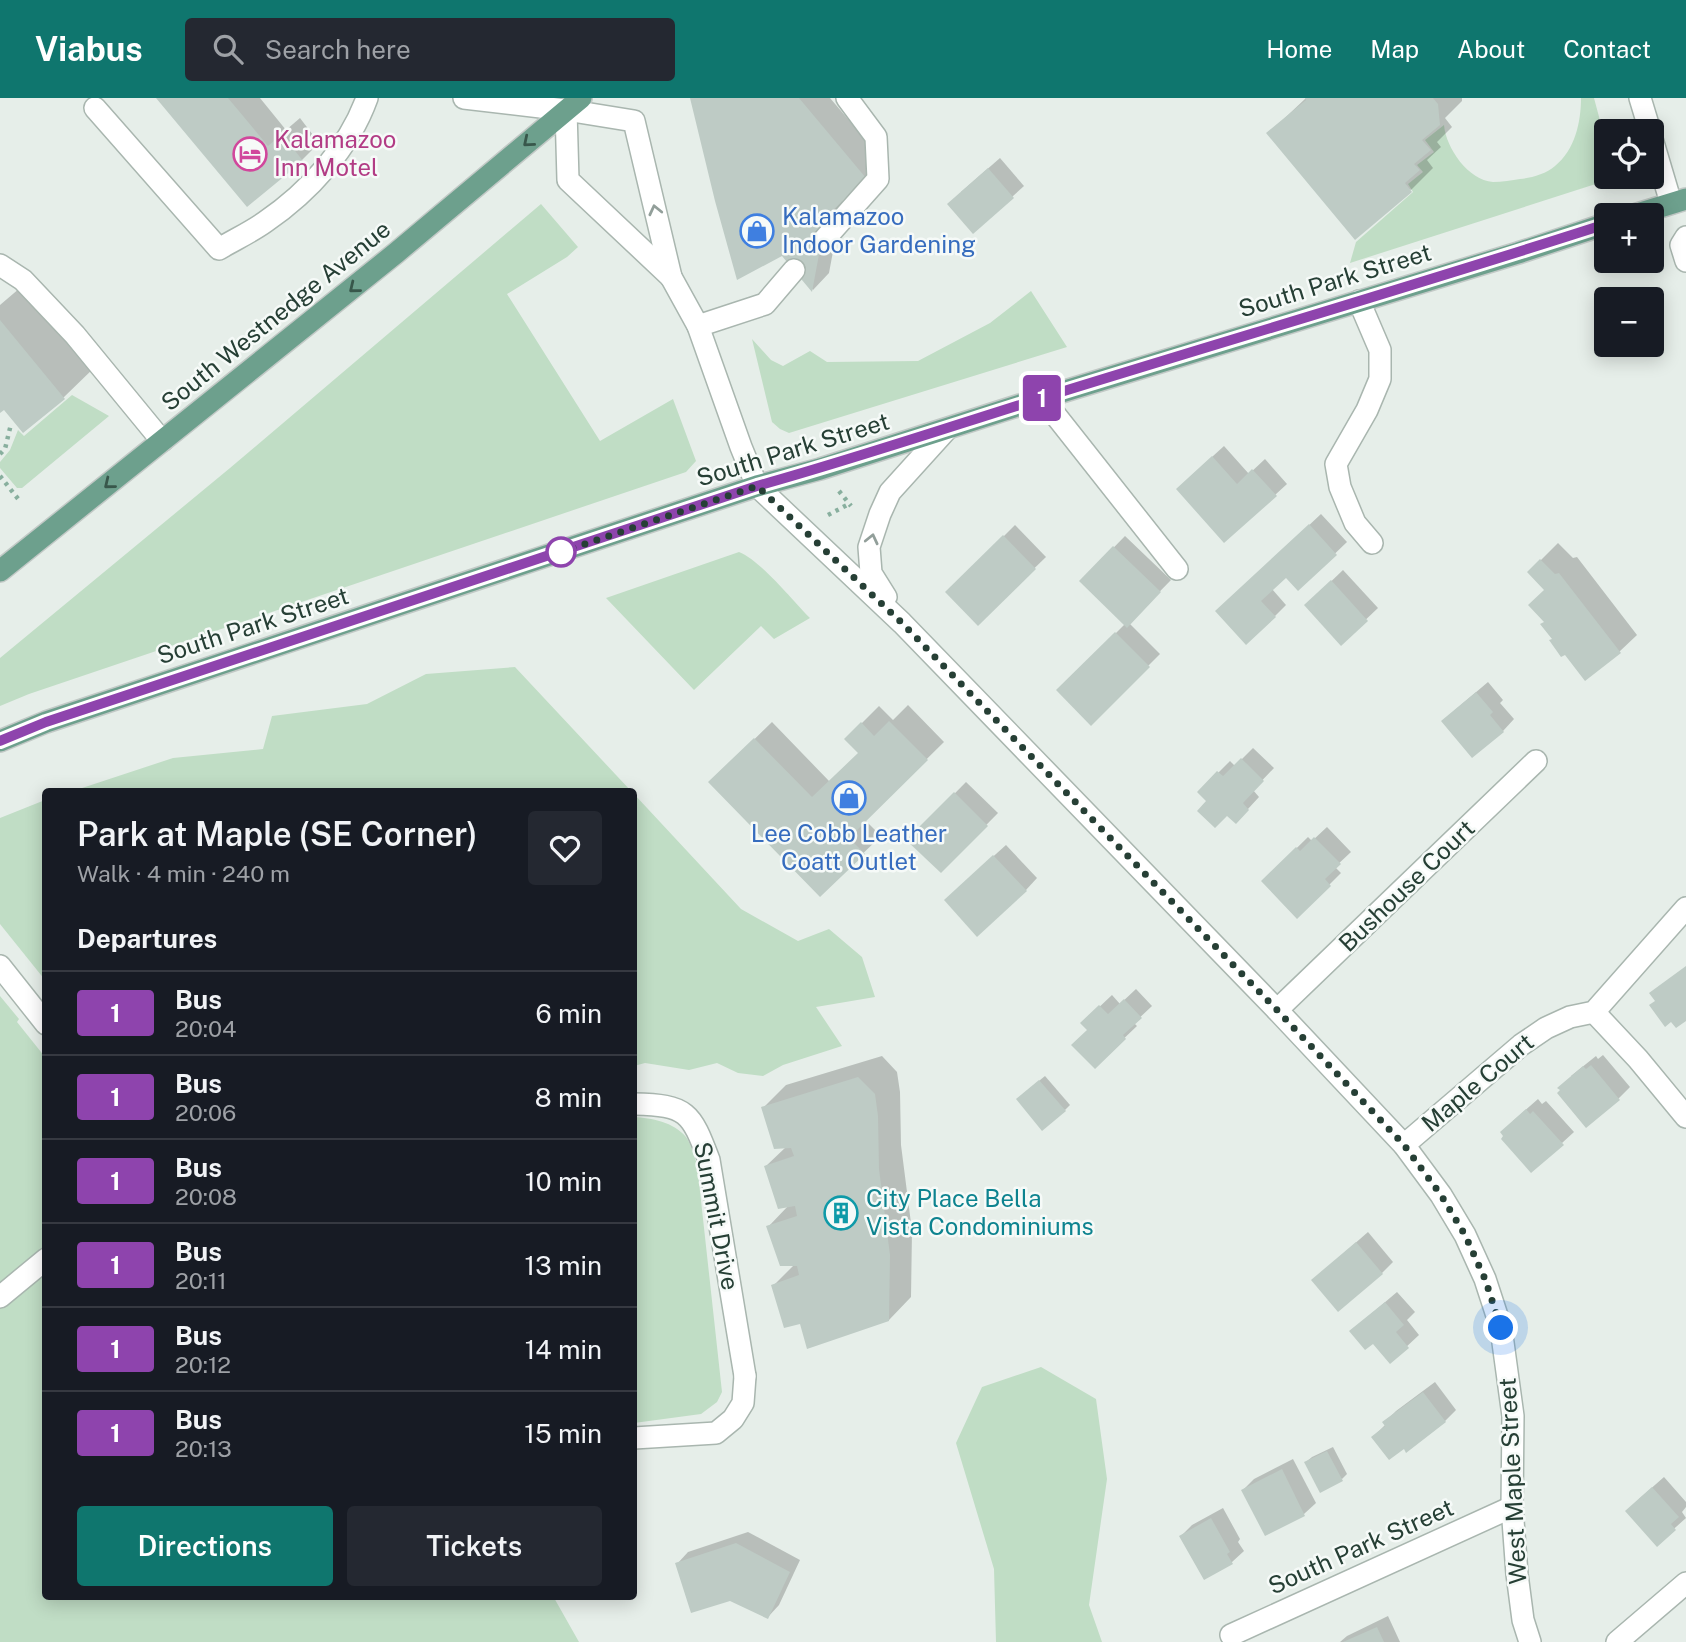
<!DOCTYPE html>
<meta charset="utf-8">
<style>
:root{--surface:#171b24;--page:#242831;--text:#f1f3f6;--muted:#9ea1a6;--line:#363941;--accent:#0f766e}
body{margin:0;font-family:"Public Sans",sans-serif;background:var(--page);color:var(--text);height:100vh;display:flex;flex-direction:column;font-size:26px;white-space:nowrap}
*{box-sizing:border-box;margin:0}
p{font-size:23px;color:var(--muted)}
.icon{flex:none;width:38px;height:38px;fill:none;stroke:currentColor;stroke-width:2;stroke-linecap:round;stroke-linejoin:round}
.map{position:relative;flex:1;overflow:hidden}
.sheet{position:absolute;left:42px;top:690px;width:595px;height:812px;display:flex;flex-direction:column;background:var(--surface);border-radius:7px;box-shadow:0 4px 18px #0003}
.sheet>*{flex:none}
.badge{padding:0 14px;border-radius:5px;font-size:24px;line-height:46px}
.controls{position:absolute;left:1594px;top:21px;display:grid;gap:14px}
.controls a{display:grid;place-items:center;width:70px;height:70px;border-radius:7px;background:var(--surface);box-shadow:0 4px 18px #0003;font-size:35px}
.you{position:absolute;width:35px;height:35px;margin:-18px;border:5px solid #fff;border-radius:50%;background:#1a73e8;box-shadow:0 0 0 10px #1a73e833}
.map>.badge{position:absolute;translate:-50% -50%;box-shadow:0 0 0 4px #fff}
h2{padding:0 35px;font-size:26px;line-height:63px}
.round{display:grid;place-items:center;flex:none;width:74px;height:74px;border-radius:7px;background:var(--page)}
.head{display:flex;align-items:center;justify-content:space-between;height:119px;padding:0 35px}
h1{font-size:33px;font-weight:600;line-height:52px}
.cta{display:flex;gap:14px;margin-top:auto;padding:14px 35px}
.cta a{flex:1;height:80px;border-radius:7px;background:var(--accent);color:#fff;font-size:28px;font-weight:600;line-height:80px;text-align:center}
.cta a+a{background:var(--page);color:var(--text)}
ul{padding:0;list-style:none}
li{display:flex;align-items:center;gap:21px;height:84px;padding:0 35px;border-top:2px solid var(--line)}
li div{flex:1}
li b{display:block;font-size:26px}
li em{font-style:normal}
li .badge{min-width:77px;font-weight:700;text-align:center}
header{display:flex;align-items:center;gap:42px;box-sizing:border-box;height:98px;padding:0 35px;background:var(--accent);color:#fff}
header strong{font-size:33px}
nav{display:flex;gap:38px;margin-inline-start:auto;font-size:24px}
.search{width:490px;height:63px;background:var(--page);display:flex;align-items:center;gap:18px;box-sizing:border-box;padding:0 24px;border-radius:7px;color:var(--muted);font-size:26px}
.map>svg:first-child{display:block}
.green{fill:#c0ddc5}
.shadow{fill:#0003}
.building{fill:#becbc5}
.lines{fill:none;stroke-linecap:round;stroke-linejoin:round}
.service-casing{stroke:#a9b6af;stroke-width:24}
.minor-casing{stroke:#a9b6af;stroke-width:24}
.tertiary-casing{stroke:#a9b6af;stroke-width:24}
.primary-casing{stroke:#c2c9c6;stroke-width:24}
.path{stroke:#88af9e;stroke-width:4.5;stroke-dasharray:3.5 5;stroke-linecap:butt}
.service{stroke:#fff;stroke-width:21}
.minor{stroke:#fff;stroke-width:21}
.tertiary{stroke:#fff;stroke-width:21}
.primary{stroke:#6da08d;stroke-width:21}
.oneway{stroke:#38574b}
.oneway2{stroke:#929f9a}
.line-casing{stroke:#fff;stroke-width:16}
.line{stroke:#8e44ad;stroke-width:10}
.walk{stroke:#263f35;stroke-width:7;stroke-dasharray:0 12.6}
.stop-dot{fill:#fff;stroke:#8e44ad;stroke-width:3.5}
.labels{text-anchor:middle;stroke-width:5;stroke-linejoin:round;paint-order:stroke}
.hotel-label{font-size:24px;fill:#b23c85;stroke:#f6faf8;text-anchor:start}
.shop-label{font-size:24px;fill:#366cbe;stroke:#f6faf8;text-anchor:start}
.street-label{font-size:24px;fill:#263f35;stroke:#f6faf8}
.culture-label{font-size:24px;fill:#0d838f;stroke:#f6faf8;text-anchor:start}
</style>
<header>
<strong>Viabus</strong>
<div class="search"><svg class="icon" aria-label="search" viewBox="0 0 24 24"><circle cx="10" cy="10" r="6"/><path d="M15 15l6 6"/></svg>Search here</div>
<nav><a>Home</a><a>Map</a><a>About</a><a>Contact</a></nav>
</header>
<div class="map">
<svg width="1686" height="1544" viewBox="0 0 1686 1544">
<rect width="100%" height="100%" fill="#e6eee9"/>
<!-- green -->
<g class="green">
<path d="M1581 0H1594L1606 45V79H1611L1605 83 1350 165 1356 144 1413 94 1408 86 1423 74 1417 67 1434 54 1425 42 1444 27C1446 50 1468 82 1493 84 1502 84 1512 82 1520 81 1531 80 1546 76 1555 68 1575 52 1581 24 1581 0Z"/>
<path d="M541 106 578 149 567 159 507 196 600 343 673 301 696 363 686 374 29 596 0 608V560L230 370Z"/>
<path d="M1031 193 1067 249 789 335 780 331 772 324 752 241 771 262 783 268 810 253 827 264 918 263 990 225Z"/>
<path d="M72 297 109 318 22 390H17L0 370V364L10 352 18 332 24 338Z"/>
<path d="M739 454C760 462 793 503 810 520L774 541 761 528 694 592 606 500Z"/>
<path d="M515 569 631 693H73L173 660 263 651 272 618 367 606 426 576Z"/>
<path d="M634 696 741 811 798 843 829 831 862 859 875 899 816 909 842 948 783 967 763 978 738 975 717 965 689 972 645 965 634 968Z"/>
<path d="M45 702H46L45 882 0 826V720Z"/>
<path d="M0 898 19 921 17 924 45 959 46 1498H553L579 1544H0Z"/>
<path d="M634 1019C651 1020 674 1024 686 1039 691 1046 694 1058 697 1066L722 1294 717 1304 701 1316 634 1325Z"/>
<path d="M1041 1269 1096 1301 1107 1381 1089 1507 1102 1544H996L994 1471 956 1345 982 1289Z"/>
</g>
<!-- shadow -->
<g class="shadow">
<path d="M158 0H260L286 32 300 20 319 45 302 62 247 106Z"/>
<path d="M692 0H830L882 61 843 100 829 175 813 192 782 155Z"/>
<path d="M1306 0H1462V3L1445 20 1452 29 1437 44 1441 49 1427 62 1433 70 1411 92 1268 36Z"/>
<path d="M1000 60 1024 88 1012 99 961 94Z"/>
<path d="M27 184 96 268 64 299 23 333 4 310 0 313V207Z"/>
<path d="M1224 348 1249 376 1265 361 1287 386 1275 397 1189 380Z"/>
<path d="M1321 416 1347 444 1298 491 1286 478 1272 491 1286 507 1275 518 1229 502Z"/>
<path d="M1015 427 1046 459 978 525 948 494Z"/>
<path d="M1125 438 1171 482 1129 525 1160 556 1091 625 1059 592 1125 526 1081 483Z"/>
<path d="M1558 445 1573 460 1577 459 1637 537 1619 554 1554 540 1545 523 1546 491 1529 474Z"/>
<path d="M1343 472 1378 510 1341 545 1318 496Z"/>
<path d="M1488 584 1503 602 1500 605 1514 621 1503 633 1455 612Z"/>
<path d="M908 607 944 644 865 722 881 738 820 797 711 684 772 624 830 684 860 655 846 641 879 608 893 622Z"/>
<path d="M1253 650 1274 670 1253 692 1259 699 1236 724 1209 703 1199 694 1230 663 1235 668Z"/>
<path d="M966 684 998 715 941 773 909 742Z"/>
<path d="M1327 729 1351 754 1335 769 1341 775 1297 819 1263 783 1308 739 1312 743Z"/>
<path d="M1006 747 1037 780 1026 792 957 791Z"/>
<path d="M1136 891 1152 908 1134 925 1137 928 1095 968 1089 931 1094 914 1112 897 1120 906Z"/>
<path d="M1603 957 1630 989 1618 1001 1571 978 1596 958 1598 961Z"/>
<path d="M882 958 897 974 900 994 901 1047 912 1133 911 1199 889 1222 801 1224 773 1188 795 1166 768 1129 789 1107 766 1068 786 1049 763 1010 786 987Z"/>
<path d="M1045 978 1070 1007 1065 1012 1023 996Z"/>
<path d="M1538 1001 1542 1006 1546 1003 1574 1034 1562 1045 1513 1023Z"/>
<path d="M1368 1134 1393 1164 1382 1175 1313 1182Z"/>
<path d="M1397 1194 1415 1214 1407 1222 1419 1237 1390 1264 1373 1243 1351 1233Z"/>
<path d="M1435 1284 1456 1312 1445 1323 1404 1349 1373 1339 1386 1326 1385 1324 1396 1313Z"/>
<path d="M1333 1349 1347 1376 1342 1381 1306 1364 1312 1359Z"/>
<path d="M1293 1361 1316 1405 1304 1416 1265 1436 1243 1392 1254 1381Z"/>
<path d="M1664 1379 1686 1404V1409L1682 1414 1686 1420 1657 1446 1639 1401Z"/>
<path d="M1223 1410 1240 1441 1238 1444 1244 1453 1232 1464 1205 1480 1181 1438 1192 1427Z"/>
<path d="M748 1434 800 1462 779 1507 768 1519 677 1466 688 1454Z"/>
<path d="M1388 1518 1400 1544H1340L1347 1538Z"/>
</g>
<!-- building -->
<g class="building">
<path d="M156 0H228L268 48 282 36 303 63 247 109Z"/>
<path d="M690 0H799L866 80 826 119 812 194 782 158 737 182 715 103Z"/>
<path d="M1305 0H1433L1438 6 1440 27 1422 42 1431 52 1414 66 1420 72 1405 85 1412 94 1355 142 1266 35 1306 2Z"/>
<path d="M988 70 1014 100 973 136 947 106Z"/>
<path d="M0 222 65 301 23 335 4 312 0 315Z"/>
<path d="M1212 358 1237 386 1252 371 1277 398 1224 445 1176 391Z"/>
<path d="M1309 426 1337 457 1298 493 1286 480 1261 503 1276 519 1246 547 1215 513Z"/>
<path d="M1003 437 1036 471 978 528 945 494Z"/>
<path d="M1113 448 1161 494 1127 530 1079 483Z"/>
<path d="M1540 461 1555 476 1559 475 1621 555 1585 583 1565 557 1561 559 1549 542 1552 541 1540 526 1544 524 1528 507 1544 492 1527 474Z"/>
<path d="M1331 482 1368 523 1341 548 1304 507Z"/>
<path d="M1115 534 1150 569 1091 628 1056 592Z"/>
<path d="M1476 594 1493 614 1490 617 1504 634 1472 660 1441 623Z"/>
<path d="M889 623 928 662 849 740 865 756 820 799 708 684 754 640 812 699 858 655 844 641 861 624 874 638Z"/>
<path d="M1241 660 1264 683 1243 705 1249 712 1236 726 1227 718 1215 730 1197 713 1206 703 1197 694 1217 673 1223 678Z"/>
<path d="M954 694 988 728 941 775 906 742Z"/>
<path d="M1314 739 1341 766 1325 781 1331 788 1297 821 1261 783 1296 749 1300 753Z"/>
<path d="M993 757 1027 793 977 839 944 802Z"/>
<path d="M1686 868V923L1676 930 1671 924 1665 929 1649 907 1655 903 1649 895Z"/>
<path d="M1124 901 1142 920 1123 937 1126 941 1095 971 1071 947 1087 932 1080 925 1099 907 1108 916Z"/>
<path d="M1591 967 1620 1002 1586 1030 1557 995 1560 992 1557 990 1583 968 1586 971Z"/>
<path d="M858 979 875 996 878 1018 879 1071 890 1157 889 1223 807 1251 800 1226 784 1230 771 1187 799 1177 797 1168H780L766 1128 797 1118 795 1108 778 1111 764 1068 794 1058 791 1050 774 1051 761 1009Z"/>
<path d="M1039 982 1066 1013 1042 1033 1016 1001Z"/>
<path d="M1526 1011 1530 1016 1533 1013 1564 1047 1531 1075 1501 1041 1503 1038 1500 1034Z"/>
<path d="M1356 1144 1383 1176 1338 1214 1311 1182Z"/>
<path d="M1385 1204 1404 1227 1396 1234 1409 1250 1390 1266 1373 1246 1365 1252 1349 1233Z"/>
<path d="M1423 1294 1446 1324 1406 1355 1404 1351 1389 1362 1371 1339 1385 1328 1382 1324Z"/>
<path d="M1327 1353 1343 1383 1320 1395 1304 1364Z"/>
<path d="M1282 1371 1305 1418 1265 1438 1241 1392Z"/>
<path d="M1652 1389 1679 1419 1671 1426 1676 1432 1657 1449 1625 1413Z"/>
<path d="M1211 1420 1230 1454 1227 1456 1233 1466 1204 1482 1179 1438Z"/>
<path d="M736 1445 790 1474 768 1521 730 1503 691 1515 675 1465Z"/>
<path d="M1377 1529 1384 1544H1343Z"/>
</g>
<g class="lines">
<defs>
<g id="service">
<path d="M95 10 219 151C234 142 251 134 265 124 309 94 349 50 367 0"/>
<path d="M1686 139 1681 147 1686 163"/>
<path d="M822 144 878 81 876 39 847 0"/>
<path d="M0 167 23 182 75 237 162 343"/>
<path d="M1359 203 1380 252V281L1367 312 1336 366 1340 389 1355 425 1372 445"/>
<path d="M698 228 765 206 794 172"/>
<path d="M634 1340 716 1335 733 1321 743 1305 745 1278"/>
</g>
<g id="minor">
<path d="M464 0 566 12 634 23 671 179 698 228 741 349 757 388 902 525 1277 912 1404 1047 1441 1097 1465 1137 1485 1181 1501 1230 1513 1318 1512 1409 1517 1476 1523 1522 1530 1544"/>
<path d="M566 12 568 82 671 179"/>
<path d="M1042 300 1177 471"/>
<path d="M886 499 871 475 869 449 880 416 890 394 947 331"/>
<path d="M0 868 46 926"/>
<path d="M1277 912 1536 663"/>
<path d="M1594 914 1638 961 1686 1019"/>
<path d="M634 1006C687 1007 691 1014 709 1062L745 1278"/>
<path d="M1404 1047 1521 947 1546 930 1570 919 1594 914 1686 810"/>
<path d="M0 1199 46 1161"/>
<path d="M1231 1537 1512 1409"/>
<path d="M1617 1544 1686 1485"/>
</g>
<g id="tertiary">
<path d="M1640 0 1650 33"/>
<path d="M1652 41 1671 105"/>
</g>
<g id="primary">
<path d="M1634 117 1686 101"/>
<path d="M0 473 396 155 581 0"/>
<path d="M0 643 46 624 757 388 820 371 1042 300 1518 155 1606 126"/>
</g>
</defs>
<!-- service casing -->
<use href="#service" class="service-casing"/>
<!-- minor casing -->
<use href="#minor" class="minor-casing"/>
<!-- tertiary casing -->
<use href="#tertiary" class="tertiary-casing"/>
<!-- primary casing -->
<use href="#primary" class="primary-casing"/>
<!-- path -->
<g class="path">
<path d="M0 356 5 351 11 326"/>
<path d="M0 378 19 402"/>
<path d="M839 393 851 408"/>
<path d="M828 417 849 406"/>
</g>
<!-- service -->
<use href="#service" class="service"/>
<!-- minor -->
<use href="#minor" class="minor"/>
<!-- tertiary -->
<use href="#tertiary" class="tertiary"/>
<!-- primary -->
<use href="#primary" class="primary"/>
</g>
<!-- one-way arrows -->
<defs><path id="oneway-chevron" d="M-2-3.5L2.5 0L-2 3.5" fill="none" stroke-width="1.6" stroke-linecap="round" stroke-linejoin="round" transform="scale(1.75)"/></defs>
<g class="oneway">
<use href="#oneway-chevron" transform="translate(528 44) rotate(140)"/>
<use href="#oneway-chevron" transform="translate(354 190) rotate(141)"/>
<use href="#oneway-chevron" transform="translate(109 386) rotate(141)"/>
</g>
<g class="oneway2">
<use href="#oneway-chevron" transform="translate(655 112) rotate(-103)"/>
<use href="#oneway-chevron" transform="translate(872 441) rotate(-77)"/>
</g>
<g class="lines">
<defs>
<path id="line" d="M0 643 46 624 757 388C854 361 949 329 1045 299 1232 241 1420 186 1606 126"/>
</defs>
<!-- line casing -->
<use href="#line" class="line-casing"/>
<!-- line -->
<use href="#line" class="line"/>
<!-- walk -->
<path class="walk" d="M561 454 757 388 902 525 1277 912 1404 1047 1441 1097 1465 1137 1485 1181 1501 1230"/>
</g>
<!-- icons -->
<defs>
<symbol id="hotel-ring" viewBox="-11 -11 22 22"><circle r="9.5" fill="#f6faf8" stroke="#d1479c" stroke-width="1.5"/><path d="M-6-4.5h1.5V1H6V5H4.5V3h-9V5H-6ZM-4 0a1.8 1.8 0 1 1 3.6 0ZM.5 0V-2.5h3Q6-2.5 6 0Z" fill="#d1479c"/></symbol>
<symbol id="shop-ring" viewBox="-11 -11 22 22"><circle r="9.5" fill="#f6faf8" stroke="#3f7fe0" stroke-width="1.5"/><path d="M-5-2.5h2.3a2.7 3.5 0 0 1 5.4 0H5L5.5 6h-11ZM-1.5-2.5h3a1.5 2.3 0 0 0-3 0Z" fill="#3f7fe0"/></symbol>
<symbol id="building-ring" viewBox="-11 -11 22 22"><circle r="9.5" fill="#f6faf8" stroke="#0f9aa8" stroke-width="1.5"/><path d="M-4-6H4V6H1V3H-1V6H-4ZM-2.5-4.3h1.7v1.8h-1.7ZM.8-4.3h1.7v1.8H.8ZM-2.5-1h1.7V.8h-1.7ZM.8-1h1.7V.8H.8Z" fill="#0f9aa8"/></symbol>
</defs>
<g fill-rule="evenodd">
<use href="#hotel-ring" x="231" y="37" width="38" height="38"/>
<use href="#shop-ring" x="738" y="114" width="38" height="38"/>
<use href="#shop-ring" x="830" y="681" width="38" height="38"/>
<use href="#building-ring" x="822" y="1096" width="38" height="38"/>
</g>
<!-- markers -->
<circle class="stop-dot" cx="561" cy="454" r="14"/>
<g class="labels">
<!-- hotel labels -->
<g class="hotel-label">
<text x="274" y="50">Kalamazoo<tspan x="274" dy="28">Inn Motel</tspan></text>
</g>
<!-- shop labels -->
<g class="shop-label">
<text x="782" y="127">Kalamazoo<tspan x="782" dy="28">Indoor Gardening</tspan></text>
<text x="849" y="744" text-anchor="middle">Lee Cobb Leather<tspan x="849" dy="28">Coatt Outlet</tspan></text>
</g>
<!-- street labels -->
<g class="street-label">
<text transform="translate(1335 183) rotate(-17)" y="8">South Park Street</text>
<text transform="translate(276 218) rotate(-39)" y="8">South Westnedge Avenue</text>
<text transform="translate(793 352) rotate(-17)" y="8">South Park Street</text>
<text transform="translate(253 528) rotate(-18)" y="8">South Park Street</text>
<text transform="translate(1407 788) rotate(-44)" y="8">Bushouse Court</text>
<text transform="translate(1478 985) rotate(-40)" y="8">Maple Court</text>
<text transform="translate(716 1118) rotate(79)" y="8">Summit Drive</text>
<text transform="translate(1513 1383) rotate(-93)" y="8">West Maple Street</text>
<text transform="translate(1361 1449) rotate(-24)" y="8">South Park Street</text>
</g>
<!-- culture labels -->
<g class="culture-label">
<text x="866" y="1109">City Place Bella<tspan x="866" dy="28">Vista Condominiums</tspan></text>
</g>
</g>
</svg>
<div class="controls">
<a><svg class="icon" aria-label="locate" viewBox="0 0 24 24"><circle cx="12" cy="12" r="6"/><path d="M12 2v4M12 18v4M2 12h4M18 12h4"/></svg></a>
<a>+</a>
<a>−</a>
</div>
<div class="you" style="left:1501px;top:1230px"></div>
<b class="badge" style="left:1042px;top:300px;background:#8e44ad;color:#fff">1</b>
<section class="sheet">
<div class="head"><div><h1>Park at Maple (SE Corner)</h1><p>Walk · 4 min · 240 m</p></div><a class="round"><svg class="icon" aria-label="heart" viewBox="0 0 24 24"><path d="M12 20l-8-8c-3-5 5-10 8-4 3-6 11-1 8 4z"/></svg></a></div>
<h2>Departures</h2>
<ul>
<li><span class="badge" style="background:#8e44ad;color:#fff">1</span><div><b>Bus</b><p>20:04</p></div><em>6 min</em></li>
<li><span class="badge" style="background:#8e44ad;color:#fff">1</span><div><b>Bus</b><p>20:06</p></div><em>8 min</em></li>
<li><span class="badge" style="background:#8e44ad;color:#fff">1</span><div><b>Bus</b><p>20:08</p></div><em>10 min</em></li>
<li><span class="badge" style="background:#8e44ad;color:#fff">1</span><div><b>Bus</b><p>20:11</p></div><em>13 min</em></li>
<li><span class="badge" style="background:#8e44ad;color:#fff">1</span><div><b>Bus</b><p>20:12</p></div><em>14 min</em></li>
<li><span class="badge" style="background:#8e44ad;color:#fff">1</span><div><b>Bus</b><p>20:13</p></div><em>15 min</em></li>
</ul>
<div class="cta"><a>Directions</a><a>Tickets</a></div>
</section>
</div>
